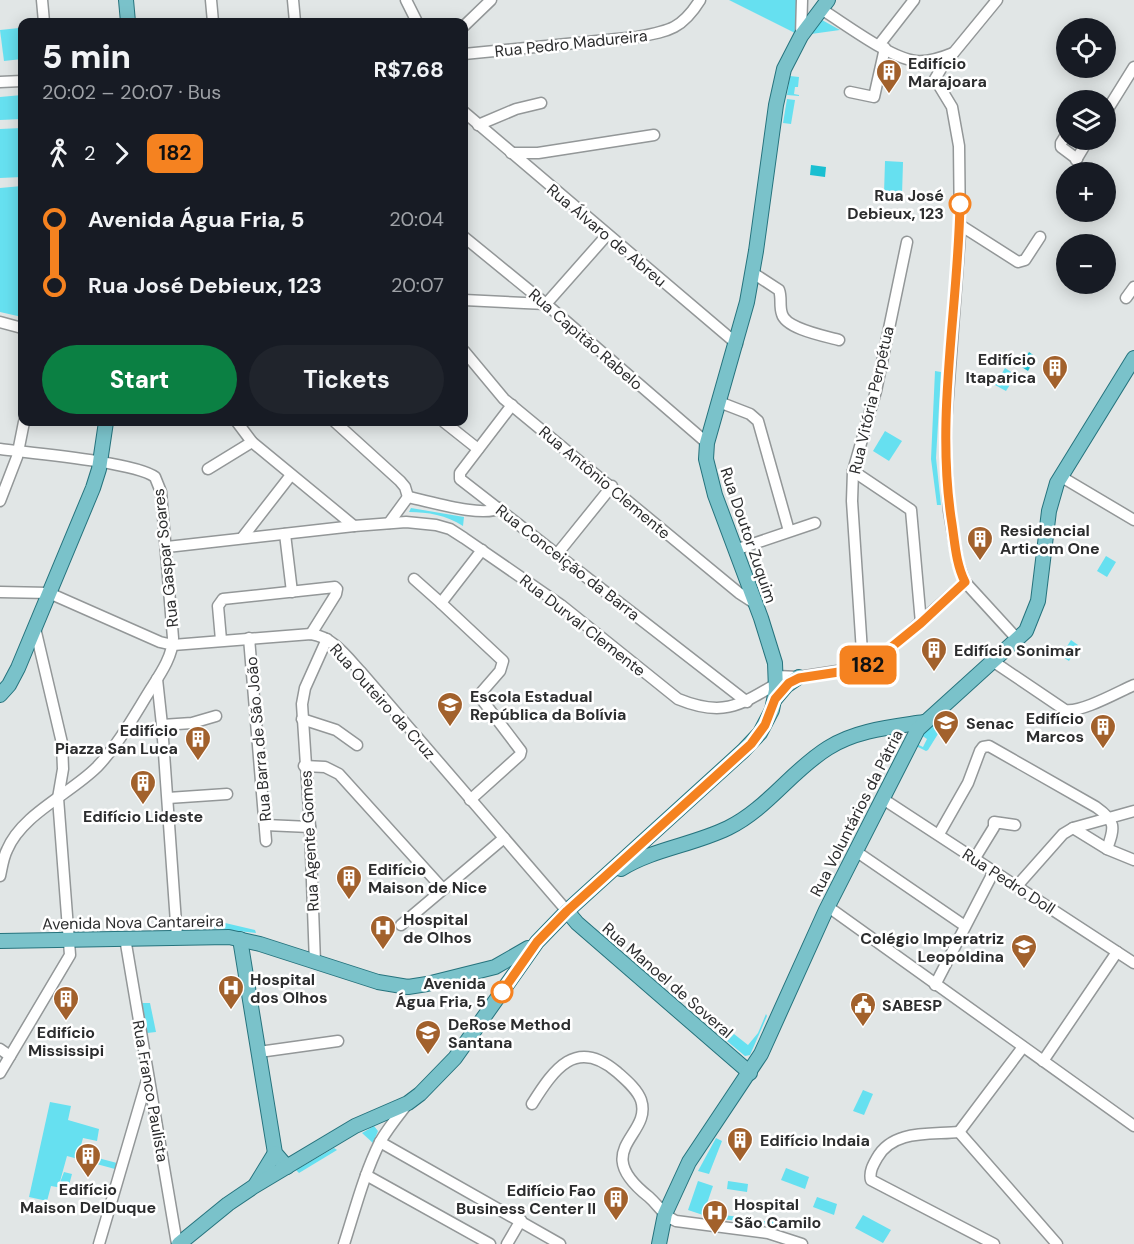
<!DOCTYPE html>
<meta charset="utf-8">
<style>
:root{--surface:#171b24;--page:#20242c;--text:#f1f3f6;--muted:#9ea1a6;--accent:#0b8043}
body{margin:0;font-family:"DM Sans",sans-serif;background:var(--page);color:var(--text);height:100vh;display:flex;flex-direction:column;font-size:22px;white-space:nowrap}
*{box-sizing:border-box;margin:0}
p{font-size:20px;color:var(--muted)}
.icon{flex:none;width:33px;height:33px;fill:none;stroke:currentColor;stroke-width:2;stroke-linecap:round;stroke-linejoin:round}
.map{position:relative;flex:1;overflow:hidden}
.sheet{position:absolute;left:18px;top:18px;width:450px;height:408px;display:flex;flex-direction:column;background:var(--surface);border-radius:12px;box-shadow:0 3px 15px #0003}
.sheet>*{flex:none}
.badge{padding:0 12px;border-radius:9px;font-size:21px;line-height:39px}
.fabs{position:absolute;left:1056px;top:18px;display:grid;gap:12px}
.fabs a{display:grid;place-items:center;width:60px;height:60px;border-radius:50%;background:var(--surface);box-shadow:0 3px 15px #0003;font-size:30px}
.map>.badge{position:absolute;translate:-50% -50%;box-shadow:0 0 0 3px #fff}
.legs{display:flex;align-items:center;gap:9px;height:66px;padding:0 24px;font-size:20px}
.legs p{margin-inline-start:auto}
.head{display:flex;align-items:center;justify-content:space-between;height:102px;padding:0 24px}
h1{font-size:33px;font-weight:800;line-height:45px}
.primary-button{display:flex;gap:12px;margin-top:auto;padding:12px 24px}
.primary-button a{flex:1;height:69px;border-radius:36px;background:var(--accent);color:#fff;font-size:24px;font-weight:800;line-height:69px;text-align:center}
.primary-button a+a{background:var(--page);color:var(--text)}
ul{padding:0 24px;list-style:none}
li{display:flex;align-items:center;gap:21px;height:66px;font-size:22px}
li i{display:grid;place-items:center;width:9px;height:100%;margin:0 8px;background:currentColor}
li i::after{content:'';width:15px;height:15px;margin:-8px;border:4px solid;border-radius:50%;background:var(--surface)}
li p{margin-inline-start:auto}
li:first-child i{background:linear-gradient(#0000 50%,currentColor 0)}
li:last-child i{background:linear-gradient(currentColor 50%,#0000 0)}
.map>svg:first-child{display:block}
.green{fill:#66e0f0}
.water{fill:#1abfd1}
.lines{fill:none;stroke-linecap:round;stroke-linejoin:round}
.minor-casing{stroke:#939798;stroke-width:13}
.major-casing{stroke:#26737d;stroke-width:16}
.minor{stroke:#fff;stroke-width:10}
.major{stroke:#7ac2ca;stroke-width:14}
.line-1-casing{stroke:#fff;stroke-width:14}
.line-1{stroke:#f58220;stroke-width:9}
.stop-1-dot{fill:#fff;stroke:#f58220;stroke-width:3}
.labels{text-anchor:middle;stroke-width:5;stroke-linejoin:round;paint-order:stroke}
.street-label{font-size:16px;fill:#2c2d2e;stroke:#fff}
.poi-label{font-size:16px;font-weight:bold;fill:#2c2d2e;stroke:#fff;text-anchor:start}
.stop-label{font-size:16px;font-weight:bold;fill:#2c2d2e;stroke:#fff;text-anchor:end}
</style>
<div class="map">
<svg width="1134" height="1244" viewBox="0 0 1134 1244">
<rect width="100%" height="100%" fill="#e1e6e6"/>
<!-- green -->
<g class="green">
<path d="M729 0H801L797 31 795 33Z"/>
<path d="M822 20 840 30 811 34Z"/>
<path d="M19 28 22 59 4 61 0 30Z"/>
<path d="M790 76 799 77 798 87H795L794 94 799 95V96L787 95Z"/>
<path d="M22 95V119L0 120V97Z"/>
<path d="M787 99 795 100 791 124 783 123Z"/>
<path d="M22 128V177L0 178V129Z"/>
<path d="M885 161 903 162 902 195 884 194Z"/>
<path d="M22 186V317L0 312V188Z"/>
<path d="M1005 368 1016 375 1006 391 995 385Z"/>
<path d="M935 371 941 372 936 458 941 505H937L931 459Z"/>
<path d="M885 431 902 441 889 461 873 451Z"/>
<path d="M411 508 464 517 463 526C446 515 428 512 409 512Z"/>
<path d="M1106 556 1116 562 1107 577 1097 571Z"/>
<path d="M1071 640 1078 645 1069 661 1061 656Z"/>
<path d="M943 716 946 721 928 750 926 751 916 746 917 744 923 747 927 739 921 735Z"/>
<path d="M221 922 255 930 256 933 211 928V923Z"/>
<path d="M142 1003H150L156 1032 147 1033Z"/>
<path d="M766 1014 767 1016 750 1055 745 1056 727 1041 734 1034 748 1045 758 1033Z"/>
<path d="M863 1090 873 1094 864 1115 853 1111Z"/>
<path d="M50 1102 71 1106 68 1120 99 1129 97 1141 83 1138 79 1153 117 1163 115 1169 67 1156 59 1185 64 1172 72 1174 68 1189 51 1186 47 1201 29 1197Z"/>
<path d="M374 1126 378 1131 373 1143 362 1133Z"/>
<path d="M716 1138 722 1141 709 1174 698 1171Z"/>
<path d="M334 1148 337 1150 299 1173 296 1170Z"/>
<path d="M786 1168 809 1177 805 1189 781 1180Z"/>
<path d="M698 1181 713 1186 703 1215 688 1210Z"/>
<path d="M728 1181 748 1184 747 1192 727 1189Z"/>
<path d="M817 1197 837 1204 834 1215 813 1207Z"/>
<path d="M706 1213 740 1217 748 1221H775V1225L703 1217Z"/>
<path d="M863 1215 891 1230 883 1243 855 1228Z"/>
</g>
<!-- water -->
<g class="water">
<path d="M811 165 826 167 825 177 810 175Z"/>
<path d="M1029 352 1036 357 1028 371 1020 366Z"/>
</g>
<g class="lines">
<defs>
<g id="minor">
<path d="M42 0 44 22"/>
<path d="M211 0 213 22"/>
<path d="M293 0 295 22"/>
<path d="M406 0 417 22"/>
<path d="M997 0 942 67 935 79 952 107 959 146 960 234 946 422V457L949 511 958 563 965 582 1018 640"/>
<path d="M821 9C844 23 891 59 916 61 929 62 941 58 953 53"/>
<path d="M464 26 491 0"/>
<path d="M801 36 802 0"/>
<path d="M879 45 914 0"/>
<path d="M464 54 637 37C669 31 682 29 700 0"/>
<path d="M0 82 22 81"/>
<path d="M850 92 874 97 885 48"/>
<path d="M464 112 737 344"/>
<path d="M1106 112 1134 67"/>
<path d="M478 125 516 109 541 103"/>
<path d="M1066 135 1061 143V147L1077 159"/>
<path d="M511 153H538L654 135"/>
<path d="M1076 160 1088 140"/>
<path d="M960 225 1018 262 1025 260 1040 237"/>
<path d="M464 237 546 304 707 443"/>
<path d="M753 273 779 290C782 298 779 306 782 314 786 329 825 336 839 340"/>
<path d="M1126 298 1134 287"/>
<path d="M464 300 546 304"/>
<path d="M546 304 607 235"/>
<path d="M0 322 22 328"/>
<path d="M464 351 504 399 739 593 756 604"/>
<path d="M719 402 750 414 758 421 789 531"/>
<path d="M512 405 460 473V479L747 702"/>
<path d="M237 422 252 442 354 526"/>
<path d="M335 422 400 481 405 487 408 497"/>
<path d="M444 422 478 449"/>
<path d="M0 449C31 453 135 462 155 477L161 492 173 638C173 655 161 673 152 687 135 714 119 744 97 767 70 794 22 814 7 850 3 858 2 867 0 876"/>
<path d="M208 469 252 442"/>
<path d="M853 471 911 510 921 623"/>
<path d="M1060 476 1134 520"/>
<path d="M0 501 17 457 24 422"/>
<path d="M389 523 408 497C429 501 482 518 500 508"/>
<path d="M285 534 292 592"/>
<path d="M242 538 291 475"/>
<path d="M167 547 354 526 406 522 436 525 450 529 464 538 561 605 678 699C722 717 739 706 776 684"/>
<path d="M735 550 815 523"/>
<path d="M558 553 612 486"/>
<path d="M414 579 441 603"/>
<path d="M0 592 49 593 160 642 173 645 311 634C333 637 347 657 361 672L567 911"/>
<path d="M249 638 266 841"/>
<path d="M221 640 218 606 223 599 335 587 337 589 336 594 311 634"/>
<path d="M994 662 1065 710C1081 713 1118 692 1134 685"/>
<path d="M863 667 852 501 853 471 876 391 907 242"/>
<path d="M776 676 799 677 863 667 895 645 965 582"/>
<path d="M157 679 162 725 177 937"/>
<path d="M302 719 336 730 357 745"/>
<path d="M162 725 192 723 216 716"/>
<path d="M304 766 325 767 339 774 443 889"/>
<path d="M168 798 227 794"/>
<path d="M883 799 1134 963"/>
<path d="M470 800 520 755 521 751 480 697V694L500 671 503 661 441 603 482 550"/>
<path d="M265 825 310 827"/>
<path d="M1073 828 1107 849 1134 860"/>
<path d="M939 834 968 783 980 751 983 747 989 746 1096 807C1116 821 1115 827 1107 849"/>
<path d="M857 852 965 926"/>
<path d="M975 858 994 827V822L1015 825"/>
<path d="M1017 886 1063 834 1073 828 1134 811"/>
<path d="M827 906 1134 1126"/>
<path d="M401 925 504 838"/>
<path d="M125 938 177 1244"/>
<path d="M315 963 310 827 302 704 305 688 327 639"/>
<path d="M935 985 994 871"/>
<path d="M0 1049 10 1056"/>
<path d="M259 1052 338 1041"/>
<path d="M1043 1061 1117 952"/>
<path d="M0 1073 70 955 58 798 63 769 62 743 35 628"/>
<path d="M532 1104C554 1069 576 1037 617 1072 626 1080 637 1089 641 1100 653 1136 588 1149 649 1197 658 1205 665 1217 676 1221L768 1233 802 1244"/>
<path d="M959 1132C931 1135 893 1129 877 1158 873 1165 869 1172 871 1180L994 1244"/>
<path d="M959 1132 1057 1244"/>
<path d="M959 1132 1023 1047"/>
<path d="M380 1142 560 1244"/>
<path d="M366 1175 490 1244"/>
<path d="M99 1244 147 1080"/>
<path d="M344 1244C355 1210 364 1174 380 1142 388 1128 398 1116 408 1103"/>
<path d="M507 1244 521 1220"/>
</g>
<g id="major">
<path d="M126 0 128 22"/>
<path d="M0 695 9 685 18 668 93 488 99 469 106 422"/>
<path d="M775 699 786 686 799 677"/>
<path d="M621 869C653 849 693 845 728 828 767 809 791 771 828 748 856 730 892 727 924 722"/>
<path d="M567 911 577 923 750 1073"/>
<path d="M240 939 275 1153 287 1167"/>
<path d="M0 941 229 937 260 944 378 982 408 987 427 984 495 967 528 948"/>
<path d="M256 1184 275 1153"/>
<path d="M179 1244 228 1204 253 1187 355 1126 408 1103 420 1094 455 1058 537 942 567 911 743 751 760 733 772 710 776 690 775 663 761 618 715 495 706 459 707 443 747 302 756 251 776 105 784 69 801 36 828 0"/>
<path d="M659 1244 665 1214 689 1162 761 1054 826 910 918 729 1026 631 1038 601 1049 511 1057 483 1134 358"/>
</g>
</defs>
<!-- minor casing -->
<use href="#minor" class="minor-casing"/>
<!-- major casing -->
<use href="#major" class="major-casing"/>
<!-- minor -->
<use href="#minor" class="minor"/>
<!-- major -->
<use href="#major" class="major"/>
</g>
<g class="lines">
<defs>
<path id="line-1" d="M502 992 537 942 567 911 751 744 765 725 775 699 789 683 799 678 852 670 872 663 921 623 965 582C956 564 955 544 952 524 935 418 958 311 960 204"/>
</defs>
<!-- line-1 casing -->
<use href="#line-1" class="line-1-casing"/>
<!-- line-1 -->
<use href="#line-1" class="line-1"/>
</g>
<!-- icons -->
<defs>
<symbol id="building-pin" viewBox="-11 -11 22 30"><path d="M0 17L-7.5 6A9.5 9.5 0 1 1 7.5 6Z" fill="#a2612c" stroke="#fff"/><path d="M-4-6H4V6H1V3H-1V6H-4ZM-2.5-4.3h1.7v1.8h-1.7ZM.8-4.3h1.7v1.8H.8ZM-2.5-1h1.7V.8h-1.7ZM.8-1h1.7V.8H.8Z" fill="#fff"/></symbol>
<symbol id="school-pin" viewBox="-11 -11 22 30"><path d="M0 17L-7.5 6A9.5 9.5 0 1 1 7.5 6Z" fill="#a2612c" stroke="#fff"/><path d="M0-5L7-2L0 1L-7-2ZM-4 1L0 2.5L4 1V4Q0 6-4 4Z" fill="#fff"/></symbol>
<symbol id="university-pin" viewBox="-11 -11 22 30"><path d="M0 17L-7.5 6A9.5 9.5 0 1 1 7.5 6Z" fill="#a2612c" stroke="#fff"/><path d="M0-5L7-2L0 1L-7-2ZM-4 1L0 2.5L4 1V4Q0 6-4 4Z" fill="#fff"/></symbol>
<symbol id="hospital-pin" viewBox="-11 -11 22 30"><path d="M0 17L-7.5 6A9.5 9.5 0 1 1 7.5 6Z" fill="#a2612c" stroke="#fff"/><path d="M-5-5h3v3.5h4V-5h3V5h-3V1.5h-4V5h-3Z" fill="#fff"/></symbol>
<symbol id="civic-pin" viewBox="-11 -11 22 30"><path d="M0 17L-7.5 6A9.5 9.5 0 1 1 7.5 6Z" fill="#a2612c" stroke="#fff"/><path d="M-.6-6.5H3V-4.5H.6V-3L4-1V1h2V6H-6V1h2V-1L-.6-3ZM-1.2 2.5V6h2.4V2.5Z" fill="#fff"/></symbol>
</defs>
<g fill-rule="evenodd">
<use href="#building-pin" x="874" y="57" width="30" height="40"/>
<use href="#building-pin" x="1040" y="353" width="30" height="40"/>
<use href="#building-pin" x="965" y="524" width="30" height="40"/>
<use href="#building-pin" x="919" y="635" width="30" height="40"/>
<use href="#school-pin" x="435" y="690" width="30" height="40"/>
<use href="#university-pin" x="931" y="708" width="30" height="40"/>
<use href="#building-pin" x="1088" y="712" width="30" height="40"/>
<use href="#building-pin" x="183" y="724" width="30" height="40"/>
<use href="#building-pin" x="128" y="768" width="30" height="40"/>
<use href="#building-pin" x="334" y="863" width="30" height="40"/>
<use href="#hospital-pin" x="368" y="913" width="30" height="40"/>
<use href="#school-pin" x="1009" y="932" width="30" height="40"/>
<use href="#hospital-pin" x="216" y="973" width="30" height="40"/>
<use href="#building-pin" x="51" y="984" width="30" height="40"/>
<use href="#civic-pin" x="848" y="990" width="30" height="40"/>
<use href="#university-pin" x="413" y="1018" width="30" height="40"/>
<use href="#building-pin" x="725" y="1125" width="30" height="40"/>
<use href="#building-pin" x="73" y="1141" width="30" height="40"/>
<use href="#building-pin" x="601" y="1184" width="30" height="40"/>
<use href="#hospital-pin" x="700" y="1198" width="30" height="40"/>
</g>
<!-- markers -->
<g class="stop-1-dot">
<circle cx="960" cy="204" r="10"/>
<circle cx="502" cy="992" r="10"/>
</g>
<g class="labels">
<!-- street labels -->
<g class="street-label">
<text transform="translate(571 43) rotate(-6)" y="6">Rua Pedro Madureira</text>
<text transform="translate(607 235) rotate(40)" y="6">Rua Álvaro de Abreu</text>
<text transform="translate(586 339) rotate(41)" y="6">Rua Capitão Rabelo</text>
<text transform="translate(871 400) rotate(-77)" y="6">Rua Vitória Perpétua</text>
<text transform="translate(605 482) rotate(40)" y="6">Rua Antônio Clemente</text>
<text transform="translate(749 535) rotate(71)" y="6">Rua Doutor Zuquim</text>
<text transform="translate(165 558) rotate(-96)" y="6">Rua Gaspar Soares</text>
<text transform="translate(568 562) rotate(38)" y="6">Rua Conceição da Barra</text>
<text transform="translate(583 625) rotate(38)" y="6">Rua Durval Clemente</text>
<text transform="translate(383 701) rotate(48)" y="6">Rua Outeiro da Cruz</text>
<text transform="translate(258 739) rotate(-95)" y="6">Rua Barra de São João</text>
<text transform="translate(856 813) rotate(-63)" y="6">Rua Voluntários da Pátria</text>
<text transform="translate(309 841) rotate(-93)" y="6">Rua Agente Gomes</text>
<text transform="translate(1009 881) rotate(33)" y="6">Rua Pedro Doll</text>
<text transform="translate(133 922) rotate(-1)" y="6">Avenida Nova Cantareira</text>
<text transform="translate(668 980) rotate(41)" y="6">Rua Manoel de Soveral</text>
<text transform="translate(151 1091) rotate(80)" y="6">Rua Franco Paulista</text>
</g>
<!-- poi labels -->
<g class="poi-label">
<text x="908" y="69">Edifício<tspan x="908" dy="18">Marajoara</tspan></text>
<text x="1036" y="365" text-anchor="end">Edifício<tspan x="1036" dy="18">Itaparica</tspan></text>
<text x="1000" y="536">Residencial<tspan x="1000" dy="18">Articom One</tspan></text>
<text x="954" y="656">Edifício Sonimar</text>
<text x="470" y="702">Escola Estadual<tspan x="470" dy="18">República da Bolívia</tspan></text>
<text x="1084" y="724" text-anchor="end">Edifício<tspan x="1084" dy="18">Marcos</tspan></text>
<text x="966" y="729">Senac</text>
<text x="178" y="736" text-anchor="end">Edifício<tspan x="178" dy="18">Piazza San Luca</tspan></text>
<text x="143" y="822" text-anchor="middle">Edifício Lideste</text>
<text x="368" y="875">Edifício<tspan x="368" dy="18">Maison de Nice</tspan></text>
<text x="403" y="925">Hospital<tspan x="403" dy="18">de Olhos</tspan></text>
<text x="1004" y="944" text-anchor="end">Colégio Imperatriz<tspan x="1004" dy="18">Leopoldina</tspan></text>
<text x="250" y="985">Hospital<tspan x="250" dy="18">dos Olhos</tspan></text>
<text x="882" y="1011">SABESP</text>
<text x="448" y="1030">DeRose Method<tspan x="448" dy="18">Santana</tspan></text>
<text x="66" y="1038" text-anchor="middle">Edifício<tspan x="66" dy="18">Mississipi</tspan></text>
<text x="760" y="1146">Edifício Indaia</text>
<text x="88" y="1195" text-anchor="middle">Edifício<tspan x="88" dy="18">Maison DelDuque</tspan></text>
<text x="596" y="1196" text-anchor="end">Edifício Fao<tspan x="596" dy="18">Business Center II</tspan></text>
<text x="734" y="1210">Hospital<tspan x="734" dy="18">São Camilo</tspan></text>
</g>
<!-- stop labels -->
<g class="stop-label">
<text x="944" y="201">Rua José<tspan x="944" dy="18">Debieux, 123</tspan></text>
<text x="486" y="989">Avenida<tspan x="486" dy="18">Água Fria, 5</tspan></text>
</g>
</g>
</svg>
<div class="fabs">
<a><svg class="icon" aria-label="locate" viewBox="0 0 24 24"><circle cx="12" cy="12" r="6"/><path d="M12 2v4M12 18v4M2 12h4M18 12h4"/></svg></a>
<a><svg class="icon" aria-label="layers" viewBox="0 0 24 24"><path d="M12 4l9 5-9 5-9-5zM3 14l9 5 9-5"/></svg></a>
<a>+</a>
<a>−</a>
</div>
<b class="badge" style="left:868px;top:665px;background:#f58220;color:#111">182</b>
<section class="sheet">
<div class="head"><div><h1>5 min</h1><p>20:02 – 20:07 · Bus</p></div><b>R$7.68</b></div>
<div class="legs"><svg class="icon" aria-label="walk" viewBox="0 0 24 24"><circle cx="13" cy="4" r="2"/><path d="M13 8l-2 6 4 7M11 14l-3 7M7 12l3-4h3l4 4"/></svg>2<svg class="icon" aria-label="forward" viewBox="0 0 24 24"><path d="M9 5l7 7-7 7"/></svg><b class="badge" style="background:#f58220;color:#111">182</b></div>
<ul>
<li><i style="color:#f58220"></i><b>Avenida Água Fria, 5</b><p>20:04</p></li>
<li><i style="color:#f58220"></i><b>Rua José Debieux, 123</b><p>20:07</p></li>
</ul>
<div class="primary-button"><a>Start</a><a>Tickets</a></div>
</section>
</div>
